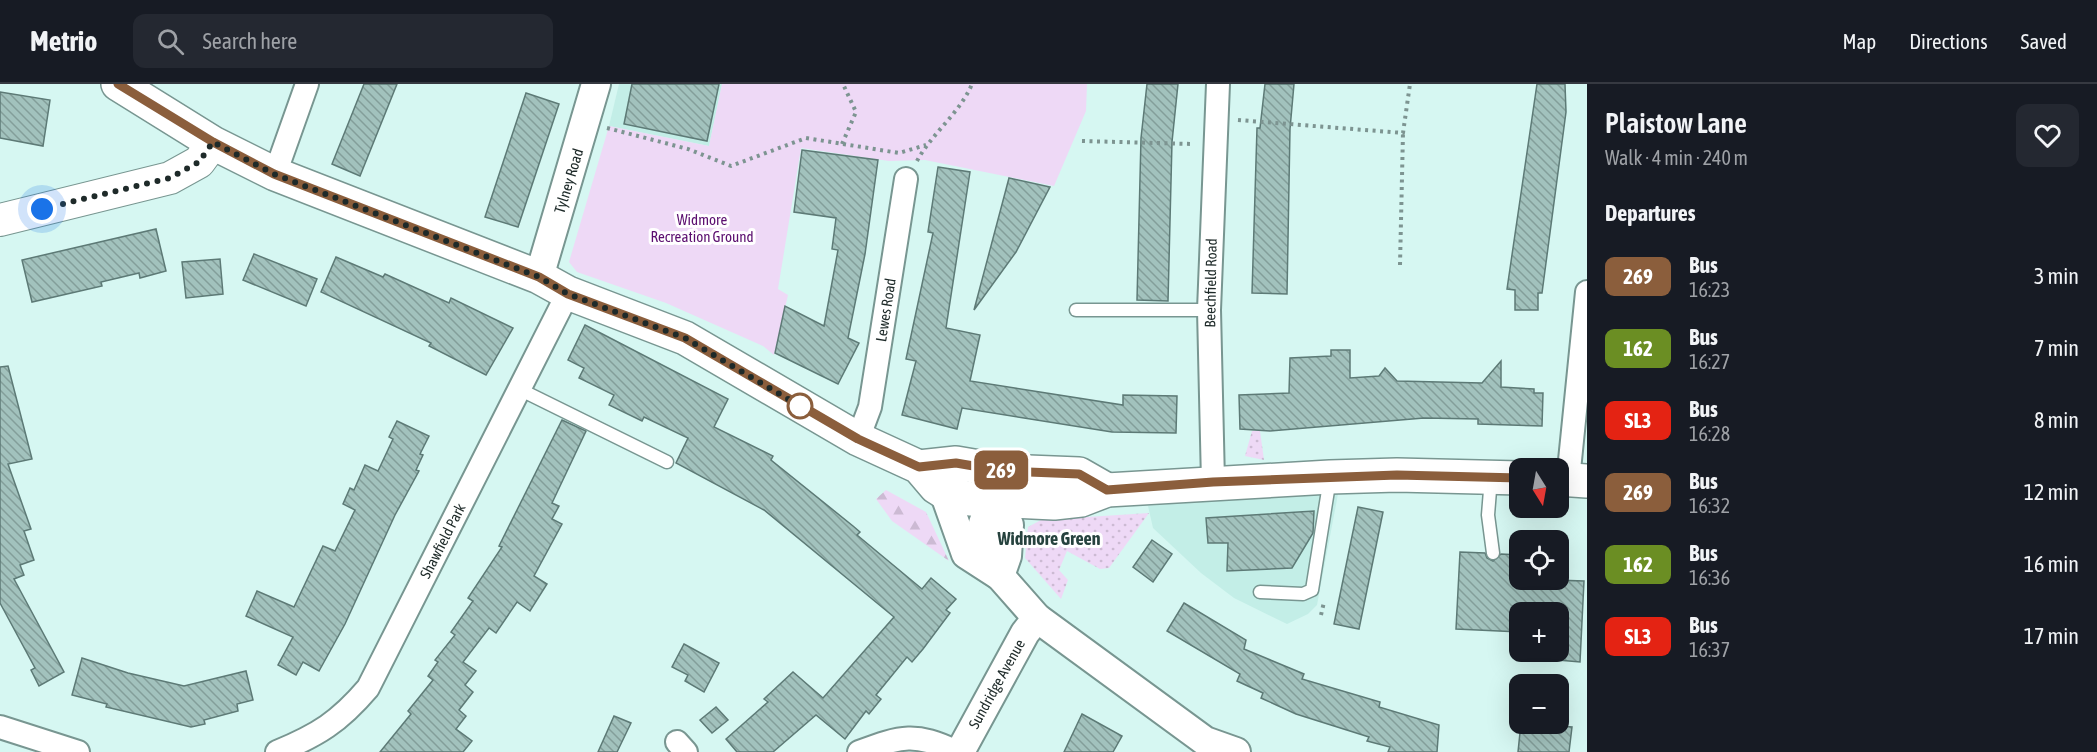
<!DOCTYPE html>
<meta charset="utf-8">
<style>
:root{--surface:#171b24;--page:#242831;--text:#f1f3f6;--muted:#9ea1a6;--line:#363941}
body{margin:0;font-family:"Asap Condensed",sans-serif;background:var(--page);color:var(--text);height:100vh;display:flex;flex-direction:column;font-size:22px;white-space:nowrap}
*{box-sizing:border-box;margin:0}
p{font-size:20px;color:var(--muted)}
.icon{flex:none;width:33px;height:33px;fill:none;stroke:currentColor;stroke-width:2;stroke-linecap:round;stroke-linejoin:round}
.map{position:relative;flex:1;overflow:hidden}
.drawer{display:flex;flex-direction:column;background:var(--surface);width:510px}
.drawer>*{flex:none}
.badge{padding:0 12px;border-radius:9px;font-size:21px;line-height:39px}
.needle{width:39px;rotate:169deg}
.fabs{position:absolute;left:1509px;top:374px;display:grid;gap:12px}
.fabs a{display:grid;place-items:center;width:60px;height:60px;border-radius:12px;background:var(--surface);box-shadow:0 6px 24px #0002;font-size:30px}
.you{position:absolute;width:30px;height:30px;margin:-15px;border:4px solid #fff;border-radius:50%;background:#1a73e8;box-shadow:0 0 0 9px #1a73e833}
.map>.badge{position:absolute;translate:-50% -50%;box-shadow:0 0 0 3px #fff}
h2{padding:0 18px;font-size:22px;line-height:54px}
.round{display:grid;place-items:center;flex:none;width:63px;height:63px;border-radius:12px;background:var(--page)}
.head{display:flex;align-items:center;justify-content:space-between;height:102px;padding:0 18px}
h1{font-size:28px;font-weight:600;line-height:45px}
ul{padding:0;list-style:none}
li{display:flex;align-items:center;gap:18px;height:72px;padding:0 18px}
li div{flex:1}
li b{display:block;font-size:22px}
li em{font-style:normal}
li .badge{min-width:66px;font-weight:700;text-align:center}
header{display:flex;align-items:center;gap:36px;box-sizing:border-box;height:84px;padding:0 30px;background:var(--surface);border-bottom:2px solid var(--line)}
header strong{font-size:28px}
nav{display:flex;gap:33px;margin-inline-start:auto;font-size:21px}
.search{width:420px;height:54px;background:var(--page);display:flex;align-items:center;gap:15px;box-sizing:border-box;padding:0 21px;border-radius:12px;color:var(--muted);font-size:22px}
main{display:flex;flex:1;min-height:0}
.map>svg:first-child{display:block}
.built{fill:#c3eee7}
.grass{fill:url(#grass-dots)}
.forest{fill:url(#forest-firs)}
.park{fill:#eed9f6}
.building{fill:url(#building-back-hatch);stroke:#5d7a76;stroke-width:1.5}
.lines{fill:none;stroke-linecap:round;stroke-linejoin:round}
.service-casing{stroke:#789691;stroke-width:15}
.minor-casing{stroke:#789691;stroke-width:26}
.tertiary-casing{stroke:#789691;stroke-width:32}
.secondary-casing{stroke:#789691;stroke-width:34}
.primary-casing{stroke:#789691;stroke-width:36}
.path{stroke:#7d9491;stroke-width:4;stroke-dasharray:3 4.5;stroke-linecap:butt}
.service{stroke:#fff;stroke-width:12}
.minor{stroke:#fff;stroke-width:22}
.tertiary{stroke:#fff;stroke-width:28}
.secondary{stroke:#fff;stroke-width:32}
.primary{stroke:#fff;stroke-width:33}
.line-casing{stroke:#fff;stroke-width:14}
.line{stroke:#8b5e3c;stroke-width:9}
.walk{stroke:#1e2a29;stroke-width:6;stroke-dasharray:0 10.8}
.stop-dot{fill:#fff;stroke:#8b5e3c;stroke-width:3}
.labels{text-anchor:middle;stroke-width:6;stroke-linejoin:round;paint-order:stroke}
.street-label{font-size:15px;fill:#1e2a29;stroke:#fff}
.park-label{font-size:15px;fill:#5b0e6f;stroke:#fff}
.quarter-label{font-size:18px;font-weight:bold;fill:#26423e;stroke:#fff}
</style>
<header>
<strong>Metrio</strong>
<div class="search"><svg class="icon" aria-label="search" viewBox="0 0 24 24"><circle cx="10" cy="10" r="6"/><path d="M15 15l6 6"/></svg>Search here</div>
<nav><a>Map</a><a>Directions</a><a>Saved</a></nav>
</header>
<main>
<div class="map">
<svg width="1587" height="668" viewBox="0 0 1587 668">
<defs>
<pattern id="grass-dots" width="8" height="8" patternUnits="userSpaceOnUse" patternTransform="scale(1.5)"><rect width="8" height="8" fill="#eed9f6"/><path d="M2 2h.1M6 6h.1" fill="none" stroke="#ccbad3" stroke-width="1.8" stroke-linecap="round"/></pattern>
<pattern id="forest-firs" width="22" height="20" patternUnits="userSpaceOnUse" patternTransform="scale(1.5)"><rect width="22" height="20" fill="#eed9f6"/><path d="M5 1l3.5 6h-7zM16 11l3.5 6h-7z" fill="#ccbad3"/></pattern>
<pattern id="building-back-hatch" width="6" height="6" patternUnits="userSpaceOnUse" patternTransform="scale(1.5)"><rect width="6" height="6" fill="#a2c2bd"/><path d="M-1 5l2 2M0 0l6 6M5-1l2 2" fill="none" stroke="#839e9a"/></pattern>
</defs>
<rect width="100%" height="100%" fill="#d6f7f2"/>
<!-- built -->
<g class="built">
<path d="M619 0H722L709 62 609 42Z"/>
<path d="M1338 410 1317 521 1308 530 1287 540 1234 514 1201 489 1153 444 1148 422 1232 414Z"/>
</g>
<!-- grass -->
<g class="grass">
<path d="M1252 347H1260L1264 376 1245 372Z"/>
<path d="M1149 429 1109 484 1100 485 1067 467 1059 486 1068 496 1061 515 1025 474 1028 443 1041 436Z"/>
</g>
<!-- forest -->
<path class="forest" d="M886 406 926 428 949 477 892 437 876 415Z"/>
<!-- park -->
<path class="park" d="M722 0H1087L1086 27 1054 102 925 76 889 77 801 64 778 205 788 211 774 271 763 262 666 219 577 188 569 178 609 42 709 62Z"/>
<!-- building -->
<g class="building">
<path d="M364 0H397L360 92 332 80Z"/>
<path d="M632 0H719L707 57 624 40Z"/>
<path d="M1147 0H1178L1172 58 1168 217 1137 216 1141 54Z"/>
<path d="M1265 0H1294L1290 45 1287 210 1252 209 1257 44H1260Z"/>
<path d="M1537 0H1565L1566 28 1542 209H1538V226H1515V206L1507 205Z"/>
<path d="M0 8 50 16 43 62 0 54Z"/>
<path d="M526 9 559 20 518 143 485 133Z"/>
<path d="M802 66 878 76 865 170 848 254 859 259 838 300 775 269 785 222 824 242 838 166 832 165 836 134 794 128Z"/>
<path d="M938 83 970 88 946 244 980 251 970 297 1123 321V311L1177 312 1176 349 1112 348 962 324 957 345 902 331 916 277 906 275 933 149 928 148Z"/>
<path d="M1009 94 1050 103 1016 168 974 226Z"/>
<path d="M156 145 166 187 140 194 139 189 101 198 102 202 32 218 22 176Z"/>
<path d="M254 170 317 195 306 222 243 196Z"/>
<path d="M336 173 383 193 385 190 449 219 451 214 513 244 486 291 429 262 431 259 321 208Z"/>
<path d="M220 175 223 210 186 214 182 178Z"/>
<path d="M585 241 728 315 714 343 773 372 771 376 853 442 860 448 857 451 922 505 931 494 956 515 946 526 950 529 923 565 912 578 907 573 876 611 881 615 869 630 866 627 845 655 816 631 773 668H737L726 655 768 618 764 615 793 588 823 614 894 533 764 426 676 379 688 354 644 333 642 337 609 321 614 311 579 294 584 284 568 276Z"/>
<path d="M1331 266H1350V294L1379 292 1385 284 1397 297 1482 299 1501 277V303L1534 305V309H1543L1542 342 1478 340V335L1424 334 1270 347 1240 345 1239 311 1289 309 1290 274 1331 272Z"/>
<path d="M8 282 32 375 8 380 31 445 24 447 34 476 20 481 24 491 14 495 64 588 39 602 31 586 35 584 0 519V283Z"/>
<path d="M562 336 586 347 552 419 559 422 552 435 562 440 534 492 547 500 530 527 517 518 496 549 489 544 463 578 476 587 465 601 473 608 459 626 466 632 456 645 472 657 463 668H380L411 630 408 627 433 596 428 592 438 578 435 576 455 551 451 548 473 517 468 514 502 463 499 462Z"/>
<path d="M397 337 429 352 420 370 423 371 416 386 419 387 395 431 345 540 319 587 303 578 296 591 278 581 293 553 246 532 257 507 294 523 323 462 335 467 355 426 343 420 350 404 354 406 365 381 378 387 393 355 389 353Z"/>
<path d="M1358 423 1383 428 1359 545 1334 540Z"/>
<path d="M1314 427 1313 449 1292 484 1227 487 1228 459H1208L1206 434Z"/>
<path d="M1152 456 1172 470 1153 498 1133 483Z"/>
<path d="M1460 468 1485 469 1487 474 1493 477 1501 470 1520 471V495L1584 497 1580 578 1558 576V528H1520V548L1456 545Z"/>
<path d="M1184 519 1246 556 1244 565 1304 590 1302 595 1380 618 1379 623 1439 641 1437 668H1388L1390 663 1367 657 1369 653 1296 630 1261 614 1263 609 1237 597 1240 590 1167 547Z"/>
<path d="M684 560 719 579 704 608 685 597 688 591 672 583Z"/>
<path d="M82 574 128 589 184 602 246 587 253 616 237 620 238 627 204 636 205 640 191 643 106 623 107 620 72 611Z"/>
<path d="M716 623 728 636 712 649 700 636Z"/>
<path d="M1082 630 1122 652 1113 668H1064Z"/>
<path d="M614 632 631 639 617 668H598Z"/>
<path d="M1521 639 1572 643 1569 668H1518Z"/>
</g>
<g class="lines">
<defs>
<g id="service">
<path d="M1076 226H1209"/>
<path d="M521 306 667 378"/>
<path d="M1491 394 1488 431 1493 469"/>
<path d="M1260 508 1303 510 1312 506 1330 394"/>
</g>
<g id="minor">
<path d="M275 90 307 0"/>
<path d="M858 355 870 323 906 95"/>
<path d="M1568 396 1587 208"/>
<path d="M1213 398 1209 226 1218 0"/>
<path d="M0 643 78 668"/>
<path d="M677 658 686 668"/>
<path d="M277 668C318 651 339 638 368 604L568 209"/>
<path d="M859 668C902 652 915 648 957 668"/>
</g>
<g id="tertiary">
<path d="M539 193 596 0"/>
<path d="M944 408 966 470 1000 492 1037 534 1205 657 1236 668"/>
<path d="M983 480C983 448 975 440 999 416"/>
<path d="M1000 492 1007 472 1009 441 999 416 1002 396"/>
<path d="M960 668 1025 549 1037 534"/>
</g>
<path id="secondary" d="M0 136 170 94 199 78 213 59"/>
<g id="primary">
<path d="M118 0 213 59 275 90 539 193 568 209 685 254 858 355 919 383 936 403 944 408 970 415 1054 419 1081 416 1107 406 1330 393 1397 391 1520 394"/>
<path d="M919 383 956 379 1003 387 1079 390 1107 406"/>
<path d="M1558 395 1587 397"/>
</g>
</defs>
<!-- service casing -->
<use href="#service" class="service-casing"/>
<!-- minor casing -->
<use href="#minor" class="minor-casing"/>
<!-- tertiary casing -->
<use href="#tertiary" class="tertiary-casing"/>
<!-- secondary casing -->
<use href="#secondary" class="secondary-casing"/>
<!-- primary casing -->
<use href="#primary" class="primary-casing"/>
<!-- path -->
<g class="path">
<path d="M1238 36 1403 49 1410 0"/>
<path d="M607 44 688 65 731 82 806 54 899 69 926 61"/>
<path d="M1082 57 1193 60"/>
<path d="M842 60 856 28 843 0"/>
<path d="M917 77C932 49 960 29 972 0"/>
<path d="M1400 181 1403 49"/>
<path d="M1321 531 1324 518"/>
</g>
<!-- service -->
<use href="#service" class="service"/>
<!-- minor -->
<use href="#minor" class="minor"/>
<!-- tertiary -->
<use href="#tertiary" class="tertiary"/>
<!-- secondary -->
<use href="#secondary" class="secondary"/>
<!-- primary -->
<use href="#primary" class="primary"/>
</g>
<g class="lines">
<defs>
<path id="line" d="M118 0 213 58 274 90 539 193 568 210 685 254 858 355 919 383 956 379 1003 387 1079 390 1107 406 1213 398 1397 391 1520 394"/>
</defs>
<!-- line casing -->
<use href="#line" class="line-casing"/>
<!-- line -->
<use href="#line" class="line"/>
<!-- walk -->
<path class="walk" d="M42 125 170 94 199 78 213 58 274 90 539 193 568 210 685 254 800 322"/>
</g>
<!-- markers -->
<circle class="stop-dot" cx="800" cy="322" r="12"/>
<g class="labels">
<!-- street labels -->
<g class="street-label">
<text transform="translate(569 97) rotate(-73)" y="5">Tylney Road</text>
<text transform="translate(1211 199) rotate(-89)" y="5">Beechfield Road</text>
<text transform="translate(886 226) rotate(-81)" y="5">Lewes Road</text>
<text transform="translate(443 457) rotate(-63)" y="5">Shawfield Park</text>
<text transform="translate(997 600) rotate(-61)" y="5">Sundridge Avenue</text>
</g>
<!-- park labels -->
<g class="park-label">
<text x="702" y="141">Widmore<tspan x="702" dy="17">Recreation Ground</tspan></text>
</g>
<!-- quarter labels -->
<g class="quarter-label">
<text x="1049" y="461">Widmore Green</text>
</g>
</g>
</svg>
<div class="fabs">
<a><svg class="needle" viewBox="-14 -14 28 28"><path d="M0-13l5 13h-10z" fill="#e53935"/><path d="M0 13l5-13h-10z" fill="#9ea1a6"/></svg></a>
<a><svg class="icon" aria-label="locate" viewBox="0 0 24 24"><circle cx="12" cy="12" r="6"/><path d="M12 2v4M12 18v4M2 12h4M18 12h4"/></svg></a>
<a>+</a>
<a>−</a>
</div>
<div class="you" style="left:42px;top:125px"></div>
<b class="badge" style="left:1001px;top:386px;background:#8b5e3c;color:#fff">269</b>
</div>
<section class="drawer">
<div class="head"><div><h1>Plaistow Lane</h1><p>Walk · 4 min · 240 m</p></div><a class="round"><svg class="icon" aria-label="heart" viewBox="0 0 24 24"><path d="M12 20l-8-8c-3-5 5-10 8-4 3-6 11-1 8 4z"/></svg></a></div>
<h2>Departures</h2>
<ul>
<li><span class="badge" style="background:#8b5e3c;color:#fff">269</span><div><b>Bus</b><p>16:23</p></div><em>3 min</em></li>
<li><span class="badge" style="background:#6b8e23;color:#fff">162</span><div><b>Bus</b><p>16:27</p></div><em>7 min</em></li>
<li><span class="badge" style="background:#e42313;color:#fff">SL3</span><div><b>Bus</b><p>16:28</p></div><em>8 min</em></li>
<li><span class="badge" style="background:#8b5e3c;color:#fff">269</span><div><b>Bus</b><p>16:32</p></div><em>12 min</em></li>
<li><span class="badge" style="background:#6b8e23;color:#fff">162</span><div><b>Bus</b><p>16:36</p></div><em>16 min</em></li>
<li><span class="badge" style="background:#e42313;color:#fff">SL3</span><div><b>Bus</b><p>16:37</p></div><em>17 min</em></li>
</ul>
</section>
</main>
